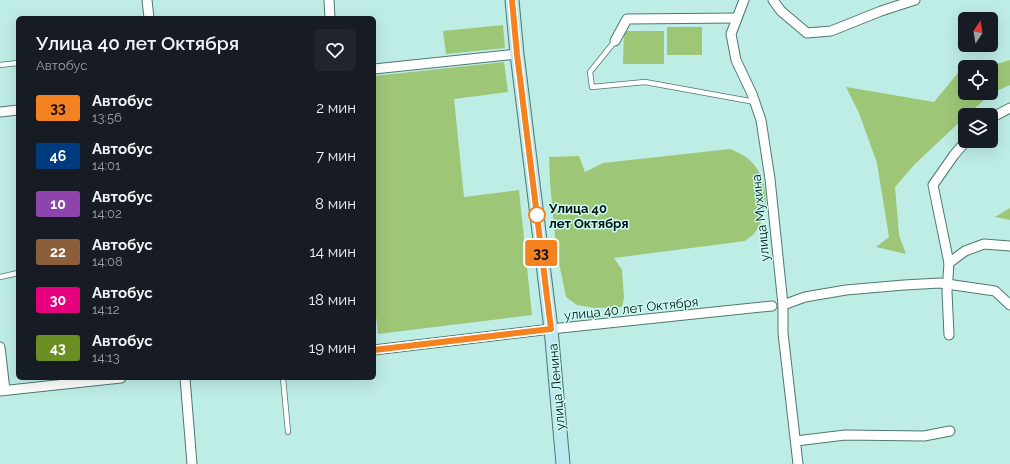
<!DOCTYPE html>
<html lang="ru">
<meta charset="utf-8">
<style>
:root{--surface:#171b24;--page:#20242c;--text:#f1f3f6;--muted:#9ea1a6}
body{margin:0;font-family:Raleway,sans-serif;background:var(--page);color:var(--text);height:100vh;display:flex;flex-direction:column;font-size:15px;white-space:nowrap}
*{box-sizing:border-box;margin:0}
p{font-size:13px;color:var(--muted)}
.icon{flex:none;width:22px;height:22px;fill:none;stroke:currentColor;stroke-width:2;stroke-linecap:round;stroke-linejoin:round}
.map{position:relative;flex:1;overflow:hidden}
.panel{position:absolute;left:16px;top:16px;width:360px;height:364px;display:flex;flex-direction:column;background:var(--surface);border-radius:6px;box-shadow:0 4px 16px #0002}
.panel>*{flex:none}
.badge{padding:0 8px;border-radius:3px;font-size:14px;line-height:26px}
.needle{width:26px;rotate:12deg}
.controls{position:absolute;left:958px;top:12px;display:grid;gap:8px}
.controls a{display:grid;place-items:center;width:40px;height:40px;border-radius:6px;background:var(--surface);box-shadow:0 4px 16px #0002;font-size:20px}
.map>.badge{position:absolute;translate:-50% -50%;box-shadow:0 0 0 2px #fff}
.round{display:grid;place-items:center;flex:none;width:42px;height:42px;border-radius:6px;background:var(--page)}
.headline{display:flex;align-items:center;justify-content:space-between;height:68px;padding:0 20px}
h1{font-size:19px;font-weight:600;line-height:30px}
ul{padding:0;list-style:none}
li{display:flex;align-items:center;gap:12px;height:48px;padding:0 20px}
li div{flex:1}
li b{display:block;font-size:15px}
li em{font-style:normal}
li .badge{min-width:44px;font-weight:700;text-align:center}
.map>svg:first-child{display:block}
.green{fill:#9ec677;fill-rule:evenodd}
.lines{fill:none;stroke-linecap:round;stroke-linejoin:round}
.service-casing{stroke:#4d7972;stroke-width:6}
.minor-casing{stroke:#4d7972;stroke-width:11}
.secondary-casing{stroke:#4d7972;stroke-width:15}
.service{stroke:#fff;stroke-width:4.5}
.minor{stroke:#fff;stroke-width:9}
.secondary{stroke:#bbe9ef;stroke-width:13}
.line-casing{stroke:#fff;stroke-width:9}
.line{stroke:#f58220;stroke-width:6}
.stop-dot{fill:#fff;stroke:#f58220;stroke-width:2}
.labels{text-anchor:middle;stroke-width:3;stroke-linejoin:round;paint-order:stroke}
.stop-label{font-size:13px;font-weight:bold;fill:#021210;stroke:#cbfbf2;text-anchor:start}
.street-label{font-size:13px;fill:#021210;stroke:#cbfbf2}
</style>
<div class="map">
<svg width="1010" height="464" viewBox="0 0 1010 464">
<rect width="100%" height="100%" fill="#beede5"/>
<!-- green -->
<g class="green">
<path d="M503 25 505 48 446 54 443 31Z"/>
<rect x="667" y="27" width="35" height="28"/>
<path d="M624 31H664V64H623Z"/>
<path d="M1010 60V85L992 93 967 115H965V117L915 164 895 187 899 235 906 254 876 247 889 237 877 163 859 113 846 87 934 102 967 62 990 66ZM965 67H991V93H965Z"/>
<path d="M504 62 508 92 454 99 464 197 519 190 532 315 378 334 374 298V76Z"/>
<path d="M730 149C735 151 740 153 744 156 768 170 772 209 756 231 754 235 748 238 745 241L614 258 622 270 624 298 622 307 595 308 577 305 566 297 556 248 550 182 549 157 579 156 585 172 603 163Z"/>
<path d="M1010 208V220L995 217Z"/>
</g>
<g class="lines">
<defs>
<g id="service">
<path d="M615 41 590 72 592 87 645 82 755 102"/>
<path d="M0 65 18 63"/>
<path d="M0 277 18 273"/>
<path d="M283 378 288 432"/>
</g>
<g id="minor">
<path d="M147 0 149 18"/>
<path d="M329 0 330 18"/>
<path d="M744 0 731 34 736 60 752 94 761 120 770 179 783 305V333L798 464"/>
<path d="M773 0 781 11 807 33 831 31 881 11 915 0"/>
<path d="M615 41 627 19 737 18"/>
<path d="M374 69 517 54"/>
<path d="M0 112 18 110"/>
<path d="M991 118 1010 108"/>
<path d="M949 263 933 185 954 155 966 141"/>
<path d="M783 305 805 297 846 290 904 285 940 283 995 291 1010 305"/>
<path d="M949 335 947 292 949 263 965 251 984 244 1010 246"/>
<path d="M0 347 5 390"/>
<path d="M374 350 551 329 772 306"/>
<path d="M185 378 192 464"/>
<path d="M0 391 121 378"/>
<path d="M796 441 845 435 924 436 950 431"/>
</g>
<path id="secondary" d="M512 0 517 54 551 329 563 464"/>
</defs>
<!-- service casing -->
<use href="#service" class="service-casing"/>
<!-- minor casing -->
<use href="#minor" class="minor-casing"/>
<!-- secondary casing -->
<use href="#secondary" class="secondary-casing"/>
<!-- service -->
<use href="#service" class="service"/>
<!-- minor -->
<use href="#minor" class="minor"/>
<!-- secondary -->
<use href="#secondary" class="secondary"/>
</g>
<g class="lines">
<defs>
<path id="line" d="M374 350 551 329 517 54 512 0"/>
</defs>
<!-- line casing -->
<use href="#line" class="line-casing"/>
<!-- line -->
<use href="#line" class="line"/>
</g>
<!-- markers -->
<circle class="stop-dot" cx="537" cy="215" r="8"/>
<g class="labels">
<!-- stop labels -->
<g class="stop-label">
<text x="549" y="213">Улица 40<tspan x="549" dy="15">лет Октября</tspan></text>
</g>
<!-- street labels -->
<g class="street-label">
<text transform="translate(760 218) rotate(-96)" y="5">улица Мухина</text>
<text transform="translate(631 308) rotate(-6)" y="5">улица 40 лет Октября</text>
<text transform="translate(556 387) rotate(-95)" y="5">улица Ленина</text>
</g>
</g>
</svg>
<div class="controls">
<a><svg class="needle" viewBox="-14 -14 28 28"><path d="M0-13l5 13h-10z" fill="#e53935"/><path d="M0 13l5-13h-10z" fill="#9ea1a6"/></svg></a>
<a><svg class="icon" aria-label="locate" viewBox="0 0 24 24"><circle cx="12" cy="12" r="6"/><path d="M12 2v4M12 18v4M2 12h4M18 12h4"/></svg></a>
<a><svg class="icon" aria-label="layers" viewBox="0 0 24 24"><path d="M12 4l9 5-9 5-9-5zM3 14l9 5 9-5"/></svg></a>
</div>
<b class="badge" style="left:541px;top:253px;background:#f58220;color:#111">33</b>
<section class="panel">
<div class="headline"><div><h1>Улица 40 лет Октября</h1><p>Автобус</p></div><a class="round"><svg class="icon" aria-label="heart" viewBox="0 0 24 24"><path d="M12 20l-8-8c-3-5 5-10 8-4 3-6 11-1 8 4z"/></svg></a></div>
<ul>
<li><span class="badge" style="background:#f58220;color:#111">33</span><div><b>Автобус</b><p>13:56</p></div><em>2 мин</em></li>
<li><span class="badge" style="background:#003b80;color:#fff">46</span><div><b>Автобус</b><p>14:01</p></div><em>7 мин</em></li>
<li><span class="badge" style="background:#8e44ad;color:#fff">10</span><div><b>Автобус</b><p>14:02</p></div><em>8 мин</em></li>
<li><span class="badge" style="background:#8b5e3c;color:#fff">22</span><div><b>Автобус</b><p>14:08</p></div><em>14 мин</em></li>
<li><span class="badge" style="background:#e6007e;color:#fff">30</span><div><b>Автобус</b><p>14:12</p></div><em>18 мин</em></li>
<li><span class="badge" style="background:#6b8e23;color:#fff">43</span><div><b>Автобус</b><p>14:13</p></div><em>19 мин</em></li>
</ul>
</section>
</div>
